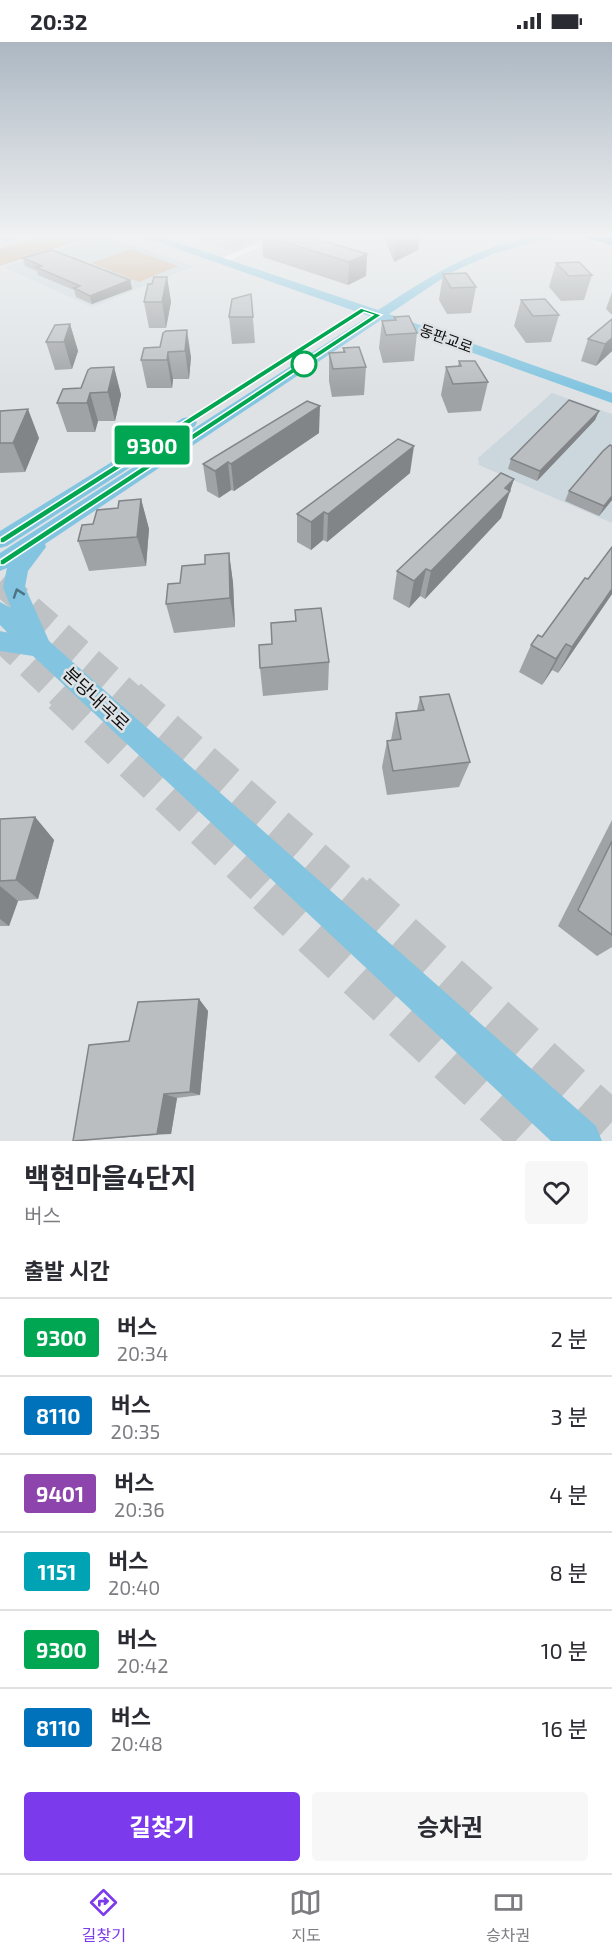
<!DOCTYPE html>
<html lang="ko">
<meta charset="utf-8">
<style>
:root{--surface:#fff;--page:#f7f7f7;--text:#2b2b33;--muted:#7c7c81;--line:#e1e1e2;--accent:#7c3aed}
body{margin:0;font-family:"Exo 2","Noto Sans KR",sans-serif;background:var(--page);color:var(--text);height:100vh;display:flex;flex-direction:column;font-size:22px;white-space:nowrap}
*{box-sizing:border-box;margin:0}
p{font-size:20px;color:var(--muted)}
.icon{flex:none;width:33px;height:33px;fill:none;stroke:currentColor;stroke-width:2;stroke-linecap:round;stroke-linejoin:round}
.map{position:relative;height:1099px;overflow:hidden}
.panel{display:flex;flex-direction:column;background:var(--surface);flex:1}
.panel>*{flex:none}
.badge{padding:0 12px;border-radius:4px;font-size:21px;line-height:39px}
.map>.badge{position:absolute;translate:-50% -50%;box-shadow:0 0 0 3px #fff}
h2{padding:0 24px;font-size:22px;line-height:54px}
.round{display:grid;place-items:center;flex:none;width:63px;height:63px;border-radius:6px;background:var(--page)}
.overview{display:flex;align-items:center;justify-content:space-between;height:102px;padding:0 24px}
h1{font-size:28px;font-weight:700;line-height:45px}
.cta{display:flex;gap:12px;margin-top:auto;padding:12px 24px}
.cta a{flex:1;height:69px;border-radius:6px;background:var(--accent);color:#fff;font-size:24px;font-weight:700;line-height:69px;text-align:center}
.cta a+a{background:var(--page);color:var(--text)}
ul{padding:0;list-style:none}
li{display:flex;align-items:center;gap:18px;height:78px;padding:0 24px;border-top:2px solid var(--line)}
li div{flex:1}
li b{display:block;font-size:22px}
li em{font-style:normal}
li .badge{min-width:66px;font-weight:700;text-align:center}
.status{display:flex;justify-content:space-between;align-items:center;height:42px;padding:0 30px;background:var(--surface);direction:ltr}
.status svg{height:16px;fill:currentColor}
.tabs{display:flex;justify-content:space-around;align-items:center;height:84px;border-top:2px solid var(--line);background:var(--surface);font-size:16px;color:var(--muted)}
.tabs a{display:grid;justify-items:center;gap:3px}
.tabs .active{color:var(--accent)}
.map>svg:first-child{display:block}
.built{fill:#cbd7dd}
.green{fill:#d1ae8e}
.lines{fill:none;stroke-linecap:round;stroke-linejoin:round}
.highway-tunnel-far2{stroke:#bec2c5;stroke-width:26;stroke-dasharray:26 14;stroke-linecap:butt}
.highway-tunnel-far1{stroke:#bec2c5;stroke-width:33;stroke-dasharray:33 16;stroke-linecap:butt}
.highway-tunnel{stroke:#bec2c5;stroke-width:41;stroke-dasharray:41 21;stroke-linecap:butt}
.minor{fill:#fff;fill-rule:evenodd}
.major{fill:#83c5e0;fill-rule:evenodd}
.highway{fill:#309ecc;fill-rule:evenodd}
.wall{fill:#a0a3a6}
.shaded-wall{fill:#828587}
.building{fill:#babec1;stroke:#828587;stroke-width:1.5}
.oneway{stroke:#4d7282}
.line{fill:#00a651;stroke:#fff;stroke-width:1.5}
.stop-dot{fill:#fff;stroke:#00a651;stroke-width:3}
.labels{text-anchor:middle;stroke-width:5;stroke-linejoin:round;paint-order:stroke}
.far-street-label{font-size:15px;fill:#0c0d0e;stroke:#dee2e5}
.street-label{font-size:18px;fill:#0c0d0e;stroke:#dee2e5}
</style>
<div class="status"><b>20:32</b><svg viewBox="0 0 49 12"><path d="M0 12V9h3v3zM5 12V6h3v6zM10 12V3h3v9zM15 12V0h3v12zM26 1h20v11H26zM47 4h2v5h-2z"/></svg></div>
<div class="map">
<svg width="612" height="1099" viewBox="0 0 612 1099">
<rect width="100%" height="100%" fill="#dee2e5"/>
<!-- built -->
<g class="built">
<path d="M103 193 194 224 92 265 4 225Z"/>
<path d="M184 193H276L235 210Z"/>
<path d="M552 351 612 372V481L479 423 478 416Z"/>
</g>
<!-- green -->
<g class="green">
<path d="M46 193H97L0 224V207Z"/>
<path d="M208 193H267L239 204Z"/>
<path d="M131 207 178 224 139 240 91 221Z"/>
</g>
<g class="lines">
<!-- highway-tunnel-far2 -->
<g class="highway-tunnel-far2">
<path d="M0 540 132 655"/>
<path d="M0 596 62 655"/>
</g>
<!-- highway-tunnel-far1 -->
<g class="highway-tunnel-far1">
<path d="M60 654 269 852"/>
<path d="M130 654 357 852"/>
</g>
<!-- highway-tunnel -->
<g class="highway-tunnel">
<path d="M267 851 533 1099"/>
<path d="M356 851 612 1080"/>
</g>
<!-- minor -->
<path class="minor" d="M276 193H289L223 221 215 219Z"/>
<!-- major -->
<g class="major">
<path d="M138 193H155L378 268C434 232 492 193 562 193L495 211 452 230 389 272 612 351V361L381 278 45 502 46 505 28 529 25 545 49 599 596 1084 602 1099H551L33 614 0 609V589L8 591 0 583V560L11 566 3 545 7 526 0 529V511L369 274Z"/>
<path d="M189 375 197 380 195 384 7 504 0 506V489L183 376Z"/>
</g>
<!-- highway -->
<path class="highway" d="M585 193 612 195V203L587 196Z"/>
</g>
<!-- wall -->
<g class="wall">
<path d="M0 193H25L5 199 0 197Z"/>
<path d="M262 193 367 212 366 234 348 243 263 215Z"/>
<path d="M387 193H420L418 208 394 220 386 200Z"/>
<path d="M23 216 130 238 132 247 92 262 76 255 74 248 38 233 37 229 25 224Z"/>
<path d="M556 221 592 233 584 258 561 259 549 245Z"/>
<path d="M443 232 476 245 471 271 447 272 439 258Z"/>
<path d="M167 235 171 260 166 286H149L144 260 152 242Z"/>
<path d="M612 250V273L606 267Z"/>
<path d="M251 252 255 301 232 302 229 275Z"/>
<path d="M521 258 559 273 551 300 526 301 514 284Z"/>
<path d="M394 275 417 291 414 319 383 321 379 306 382 279H394Z"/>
<path d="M612 277V309L596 324 581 319 588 297Z"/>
<path d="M70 282 78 309 72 327 55 328 46 300Z"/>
<path d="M166 289 191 315 189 337H173L172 346H147L141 318 160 305Z"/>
<path d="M343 306 366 325 364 353 332 355 329 339V311L343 310Z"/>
<path d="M459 319 488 340 481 369 448 371 441 353 446 325 458 324Z"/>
<path d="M114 325 121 353 115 379H98L95 390H67L57 361Z"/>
<path d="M0 369 39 396 25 430 0 431Z"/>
<path d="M599 369 595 378 537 439 508 427 511 417Z"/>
<path d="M319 391 234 449 231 448 219 456 207 449 203 422Z"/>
<path d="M612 404V458L599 474 565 459 569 449Z"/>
<path d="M410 431 327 500 323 498 311 508 297 500V472Z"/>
<path d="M514 437 501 476 425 557 420 554 409 566 393 557 397 529Z"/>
<path d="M141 457 149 487 146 524 89 529 78 499 93 482Z"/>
<path d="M612 505V552L558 631 552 628 542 643 519 630 531 603 542 595 588 537Z"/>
<path d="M229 511 233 541 235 585 174 591 166 562 180 541 205 522Z"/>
<path d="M295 568 329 620 328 648 263 654 260 626 272 602 295 579Z"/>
<path d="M420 655 470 720 459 745 387 753 382 725 387 699 391 698 396 671 417 668Z"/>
<path d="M35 775 54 798 38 857 18 859 9 884H0V777Z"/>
<path d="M612 778V905L597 914 558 884Z"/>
<path d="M199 957 208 969 200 1053 177 1056 171 1092 73 1099 129 999Z"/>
</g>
<!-- shaded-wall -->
<g class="shaded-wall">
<path d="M3 193H25L5 199Z"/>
<path d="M402 193H420L418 208 394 220 396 196Z"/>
<path d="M367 212 366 234 348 243 349 220Z"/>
<path d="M167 235 171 260 166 286 162 260Z"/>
<path d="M130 238 132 247 92 262 90 254Z"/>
<path d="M70 282 78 309 72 327 64 300Z"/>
<path d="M187 288 191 315 189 337 185 309Z"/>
<path d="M612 296V309L596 324 605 302Z"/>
<path d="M168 310 173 337 172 346 167 318Z"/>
<path d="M114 325 121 353 115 379 108 350Z"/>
<path d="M90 351 98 379 95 390 87 361Z"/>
<path d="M320 364 319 391 234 449 231 422Z"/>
<path d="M28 367 39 396 25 430 13 401Z"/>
<path d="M599 369 595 378 537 439 540 429Z"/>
<path d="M414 404 410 431 327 500 328 472Z"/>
<path d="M228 420 231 448 219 456 215 429Z"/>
<path d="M514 437 501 476 425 557 431 529Z"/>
<path d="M612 454V458L599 474 604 464Z"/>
<path d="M141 457 149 487 146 524 137 495Z"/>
<path d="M324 470 323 498 311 508V480Z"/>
<path d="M229 511 233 541 235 585 230 556Z"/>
<path d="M426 527 420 554 409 566 414 539Z"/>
<path d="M612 547V552L558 631 572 605Z"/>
<path d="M566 602 552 628 542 643 556 617Z"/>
<path d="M35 775 54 798 38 857 16 838Z"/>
<path d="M0 844 18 859 9 884 0 877Z"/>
<path d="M199 957 208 969 200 1053 190 1050Z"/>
<path d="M164 1052 177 1056 171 1092H157Z"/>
</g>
<!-- building -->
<g class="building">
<path d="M262 193H304L367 212 349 220Z"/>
<path d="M52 208 130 238 90 254 74 246 80 244 36 225 42 224 23 216Z"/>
<path d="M579 220 592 233 569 234 556 221Z"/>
<path d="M466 231 476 245 451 246 443 232Z"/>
<path d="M154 235H167L162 260H144L148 242H152Z"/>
<path d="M251 252 253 275H229L232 257Z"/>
<path d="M545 257 559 273 533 274 521 258Z"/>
<path d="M409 274 417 291 386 293 382 279 396 278 394 275Z"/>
<path d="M612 277V296L605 302 588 297Z"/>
<path d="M70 282 64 300H46L55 283Z"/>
<path d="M187 288 185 309 168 310 167 318H141L144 306 160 305 163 291 166 289Z"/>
<path d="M359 305 366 325 333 327 329 311 345 310 343 306Z"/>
<path d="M459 319H475L488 340 453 342 446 325 461 324Z"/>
<path d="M114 325 108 350 90 351 87 361H57L63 347 81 346 88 328 91 326Z"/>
<path d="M569 358 599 369 540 429 511 417Z"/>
<path d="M307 359 320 364 231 422 228 420 215 429 203 422Z"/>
<path d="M28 367 13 401H0V369Z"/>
<path d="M398 397 414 404 328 472 324 470 311 480 297 472Z"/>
<path d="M610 403 612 404V454L604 464 569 449 603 409Z"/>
<path d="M501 431 514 437 505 446 510 449 431 529 426 527 414 539 397 529Z"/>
<path d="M141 457 137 495 78 499 82 483 93 482 97 468 118 466 119 459Z"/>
<path d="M612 505V547L572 605 566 602 556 617 531 603 538 593 542 595 585 536 588 537Z"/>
<path d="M229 511 230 556 166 562 168 542 180 541 182 524 205 522V513Z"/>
<path d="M321 566 329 620 260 626 259 603 272 602 271 581 296 579 295 568Z"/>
<path d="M449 652 470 720 393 729 387 699 401 697 396 671 424 668 420 655Z"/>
<path d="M35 775 16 838 0 839V777Z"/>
<path d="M612 799V893L578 868Z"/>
<path d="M199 957 190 1050 164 1052 157 1092 73 1099 89 1003 129 999 138 960Z"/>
</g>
<!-- one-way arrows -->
<defs><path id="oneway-chevron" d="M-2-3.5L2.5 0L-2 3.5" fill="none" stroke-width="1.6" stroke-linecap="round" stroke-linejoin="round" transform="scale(1.5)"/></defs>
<use class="oneway" href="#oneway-chevron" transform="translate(18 551) rotate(-109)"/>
<!-- sky -->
<linearGradient id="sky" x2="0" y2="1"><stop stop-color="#acb7c2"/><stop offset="0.56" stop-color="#f0f2f3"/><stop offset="1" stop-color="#f0f2f3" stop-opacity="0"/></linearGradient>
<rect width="612" height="347" fill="url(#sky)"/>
<!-- line -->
<path class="line" d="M361 266 382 273 4 523H0V518L373 273 364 270 4 501H0V496Z"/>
<!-- markers -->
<circle class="stop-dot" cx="304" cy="322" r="12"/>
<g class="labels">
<!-- far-street labels -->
<g class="far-street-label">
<text transform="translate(446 297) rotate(20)" y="5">동판교로</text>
</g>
<!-- street labels -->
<g class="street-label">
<text transform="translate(96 657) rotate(43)" y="6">분당내곡로</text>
</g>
</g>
</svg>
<b class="badge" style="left:152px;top:403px;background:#00a651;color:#fff">9300</b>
</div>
<section class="panel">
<div class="overview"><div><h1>백현마을4단지</h1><p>버스</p></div><a class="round"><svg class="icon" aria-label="heart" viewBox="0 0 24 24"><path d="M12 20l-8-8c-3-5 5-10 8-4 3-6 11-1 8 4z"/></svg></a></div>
<h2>출발 시간</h2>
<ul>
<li><span class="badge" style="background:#00a651;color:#fff">9300</span><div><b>버스</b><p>20:34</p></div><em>2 분</em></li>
<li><span class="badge" style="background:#0072bc;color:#fff">8110</span><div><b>버스</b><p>20:35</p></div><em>3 분</em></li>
<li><span class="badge" style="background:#8e44ad;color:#fff">9401</span><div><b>버스</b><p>20:36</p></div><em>4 분</em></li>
<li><span class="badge" style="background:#00a3b4;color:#fff">1151</span><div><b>버스</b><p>20:40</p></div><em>8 분</em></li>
<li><span class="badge" style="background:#00a651;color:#fff">9300</span><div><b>버스</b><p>20:42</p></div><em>10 분</em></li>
<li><span class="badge" style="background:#0072bc;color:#fff">8110</span><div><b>버스</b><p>20:48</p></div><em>16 분</em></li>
</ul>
<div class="cta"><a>길찾기</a><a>승차권</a></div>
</section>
<nav class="tabs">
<a class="active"><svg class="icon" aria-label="directions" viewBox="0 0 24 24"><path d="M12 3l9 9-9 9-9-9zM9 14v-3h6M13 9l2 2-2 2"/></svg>길찾기</a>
<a><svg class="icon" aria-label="map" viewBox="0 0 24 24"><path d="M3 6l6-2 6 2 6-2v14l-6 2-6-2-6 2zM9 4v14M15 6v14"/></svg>지도</a>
<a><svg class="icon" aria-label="tickets" viewBox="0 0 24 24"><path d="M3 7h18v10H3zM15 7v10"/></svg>승차권</a>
</nav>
